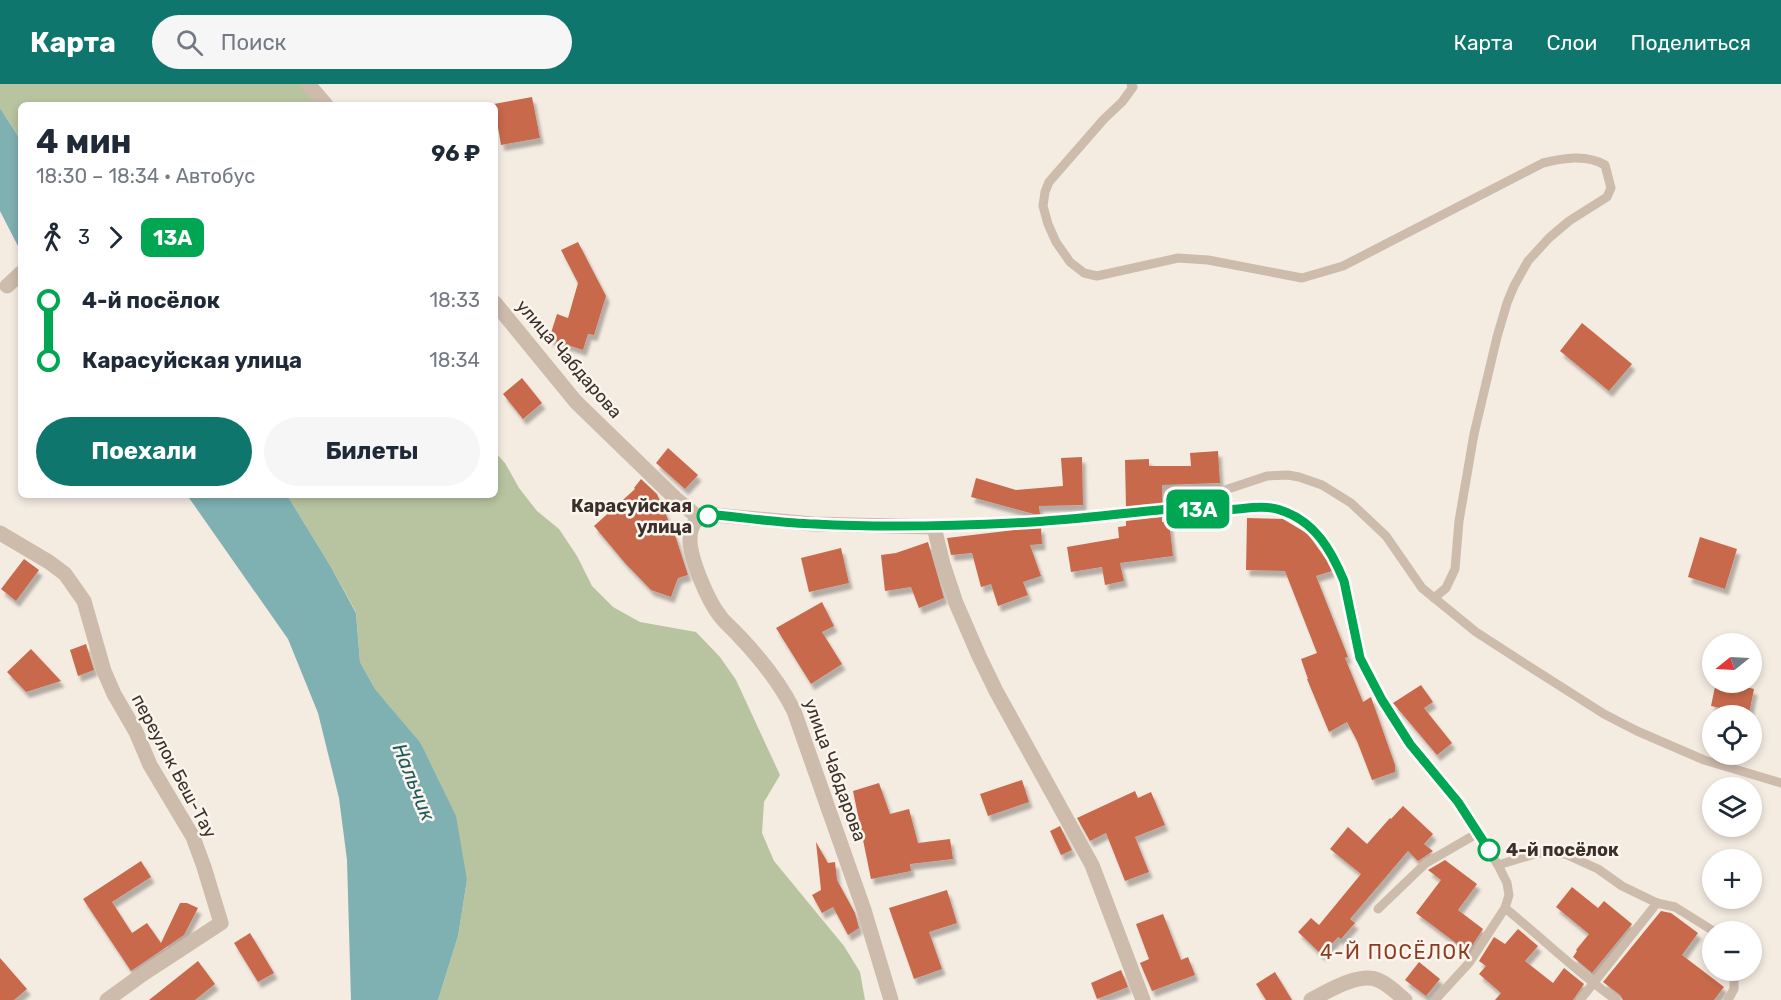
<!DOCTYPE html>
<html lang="ru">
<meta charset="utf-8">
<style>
:root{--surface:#fff;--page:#f6f6f7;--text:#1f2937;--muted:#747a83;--accent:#0f766e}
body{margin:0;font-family:Rubik,sans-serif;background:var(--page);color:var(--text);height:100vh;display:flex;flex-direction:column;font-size:22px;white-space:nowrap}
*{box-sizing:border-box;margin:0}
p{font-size:20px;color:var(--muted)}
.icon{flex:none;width:33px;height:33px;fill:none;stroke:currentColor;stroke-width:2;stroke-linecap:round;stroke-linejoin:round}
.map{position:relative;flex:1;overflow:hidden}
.drawer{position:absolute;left:18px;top:18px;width:480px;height:396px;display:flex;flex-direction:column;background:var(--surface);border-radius:9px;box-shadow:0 3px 9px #0003}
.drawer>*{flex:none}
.badge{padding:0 12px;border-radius:9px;font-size:21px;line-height:39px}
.needle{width:39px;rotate:252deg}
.fabs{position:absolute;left:1702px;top:549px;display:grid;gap:12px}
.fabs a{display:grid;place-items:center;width:60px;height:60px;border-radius:50%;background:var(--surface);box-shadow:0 3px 9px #0003;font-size:30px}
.map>.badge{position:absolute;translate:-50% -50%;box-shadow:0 0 0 3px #fff}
.legs{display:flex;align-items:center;gap:9px;height:66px;padding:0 18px;font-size:20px}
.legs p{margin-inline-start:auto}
.head{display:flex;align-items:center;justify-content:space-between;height:102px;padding:0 18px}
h1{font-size:33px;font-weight:700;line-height:45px}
.action{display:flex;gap:12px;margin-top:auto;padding:12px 18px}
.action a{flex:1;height:69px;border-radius:36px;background:var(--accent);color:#fff;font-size:24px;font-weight:700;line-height:69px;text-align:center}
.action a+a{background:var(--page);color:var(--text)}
ul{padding:0 18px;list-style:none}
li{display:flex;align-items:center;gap:21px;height:60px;font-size:22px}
li i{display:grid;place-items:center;width:9px;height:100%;margin:0 8px;background:currentColor}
li i::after{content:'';width:15px;height:15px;margin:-8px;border:4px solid;border-radius:50%;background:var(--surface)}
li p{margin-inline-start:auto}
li:first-child i{background:linear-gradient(#0000 50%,currentColor 0)}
li:last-child i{background:linear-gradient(currentColor 50%,#0000 0)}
header{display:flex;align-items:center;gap:36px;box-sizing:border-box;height:84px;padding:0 30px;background:var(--accent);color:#fff}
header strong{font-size:28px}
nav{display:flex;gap:33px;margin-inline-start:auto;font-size:21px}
.search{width:420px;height:54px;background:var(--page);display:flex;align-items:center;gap:15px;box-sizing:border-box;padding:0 21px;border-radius:33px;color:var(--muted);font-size:22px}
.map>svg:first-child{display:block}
.green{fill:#b8c4a0}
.water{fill:#7fb0b2}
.building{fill:#c8694b;filter:url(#shadow)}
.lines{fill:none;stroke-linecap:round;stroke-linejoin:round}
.lane{stroke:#cdbbac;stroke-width:9}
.street{stroke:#cdbbac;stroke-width:15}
.line-1-casing{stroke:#fff;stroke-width:14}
.line-1{stroke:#00a651;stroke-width:9}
.stop-1-dot{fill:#fff;stroke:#00a651;stroke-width:3}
.labels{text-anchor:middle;stroke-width:5;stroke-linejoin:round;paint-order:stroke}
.street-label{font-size:18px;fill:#3b302b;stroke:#fbf5ee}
.stop-label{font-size:18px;font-weight:bold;fill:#3b302b;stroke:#fbf5ee;text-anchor:end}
.water-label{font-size:20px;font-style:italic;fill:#1f5a5e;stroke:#fbf5ee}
.neighbourhood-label{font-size:20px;letter-spacing:1.5px;fill:#8c3b22;stroke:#fbf5ee}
</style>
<header>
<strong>Карта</strong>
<div class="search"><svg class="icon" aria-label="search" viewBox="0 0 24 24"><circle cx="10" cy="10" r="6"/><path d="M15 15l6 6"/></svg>Поиск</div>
<nav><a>Карта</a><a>Слои</a><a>Поделиться</a></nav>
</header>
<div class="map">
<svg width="1781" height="916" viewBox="0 0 1781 916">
<defs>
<filter id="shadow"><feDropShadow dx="3.5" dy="6" stdDeviation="1.5" flood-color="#0004"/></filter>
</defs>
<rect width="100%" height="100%" fill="#f4ebe1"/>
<!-- green -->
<g class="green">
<path d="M0 0H308L326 21H21V57L0 24Z"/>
<path d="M495 368 505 379 519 404 537 427 559 445 577 472 592 502 613 523 640 538 696 548 720 573 736 596 780 691 764 718 762 749 774 777 844 862 860 888 865 916H438L458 852 467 796 420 658 375 605 360 578 356 528 331 483 287 411H495Z"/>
</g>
<!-- water -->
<g class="water">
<path d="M0 24 21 57V168L0 127Z"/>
<path d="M187 411H287L331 483 356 529 360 578 375 605 420 658 456 732 467 796 458 852 438 916H351L347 776 339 714 318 629 288 555Z"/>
</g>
<!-- building -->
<g class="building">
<path d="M532 13 540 54 501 61 494 20Z"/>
<path d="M578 158 606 212 594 251 588 250 583 266 549 255 557 230 568 234 578 199 561 166Z"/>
<path d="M1582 239 1632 280 1609 307 1560 267Z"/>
<path d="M522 294 542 319 523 335 503 310Z"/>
<path d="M668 364 698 391 685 405 656 379Z"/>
<path d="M1218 367 1220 399 1162 401V420L1126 424 1125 376 1149 375V382H1191L1190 369Z"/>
<path d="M1082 373 1083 421 1039 422 1040 430H1034L971 413 976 394 1016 406 1063 402 1061 374Z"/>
<path d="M641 395 657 410 676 454 688 491 678 494 671 513 651 506 625 479 594 442 635 405 634 404Z"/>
<path d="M1162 433V438L1169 437 1173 472 1120 479 1124 497 1105 501 1102 483 1071 488 1067 463 1119 454 1118 443 1126 442V437Z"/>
<path d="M1247 434 1283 435 1308 450 1328 478 1332 487 1316 492 1348 573 1345 574 1363 618 1371 613 1395 681V688L1372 696 1357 657 1347 638 1329 648 1307 595H1308L1301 575 1317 569 1285 487 1246 486Z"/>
<path d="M1041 443 1042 460 1030 461 1041 492 1023 498 1028 511 998 522 991 500 981 503 972 469 951 471 947 454Z"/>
<path d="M1700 453 1737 465 1725 505 1688 493Z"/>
<path d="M928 458 944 514 919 524 911 503 885 507 881 471 896 469Z"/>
<path d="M841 464 849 499 809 508 801 474Z"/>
<path d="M24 475 39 486 16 517 1 505Z"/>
<path d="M822 518 834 542 822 548 842 580 811 600 776 544Z"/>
<path d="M86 560 94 586 78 592 70 566Z"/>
<path d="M31 565 61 597 26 608 7 588Z"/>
<path d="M1716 598H1727L1754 605 1749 630 1711 622Z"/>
<path d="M1421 601 1433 618 1424 624 1452 659 1437 671 1393 619Z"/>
<path d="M1022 696 1029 718 988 732 980 710Z"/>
<path d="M879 699 890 730 909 725 918 759 950 755 953 775 910 780 911 787 871 795 853 707Z"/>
<path d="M1135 707 1138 714 1151 708 1165 741 1135 753 1149 788 1125 797 1106 749 1090 757 1077 734Z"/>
<path d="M1403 722 1433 750 1424 760 1433 767 1418 777 1408 767 1350 835 1355 839 1341 855 1338 853 1322 871 1298 848 1311 834 1319 841 1361 790 1330 765 1348 743 1367 760 1390 734 1391 735Z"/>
<path d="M1060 742 1072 766 1061 771 1050 747Z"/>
<path d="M816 758 828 779 835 778 837 796 855 829 859 844 848 851 833 823 822 829 812 811 821 806Z"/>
<path d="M1445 776 1477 800 1458 826 1483 845 1468 868 1416 829 1441 796 1428 786Z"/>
<path d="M141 777 151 793 112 818 132 849 147 839 161 859 180 819H187L198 824 184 851 131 887 83 815Z"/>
<path d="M1572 803 1598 824 1604 817 1632 840 1592 889 1573 873 1577 867 1576 866 1589 850 1556 823Z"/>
<path d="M947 806 957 839 929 848 942 885 914 895 889 824Z"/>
<path d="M1661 827 1671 829 1698 849 1682 871 1724 903 1714 916H1623L1620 911 1603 898Z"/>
<path d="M1163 830 1181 876 1188 873 1195 891 1152 907 1140 879 1149 875 1136 840Z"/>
<path d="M1518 845 1538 862 1525 877 1553 899 1564 884 1584 900 1573 916H1495L1501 909 1479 890 1486 882 1479 877 1494 853 1505 860Z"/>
<path d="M250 849 274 889 258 898 234 859Z"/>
<path d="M0 874 27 905 14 916H0Z"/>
<path d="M198 877 215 900 195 916H149Z"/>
<path d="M1419 878 1440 895 1426 912 1405 896Z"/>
<path d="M1121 886 1128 903 1097 915 1091 899Z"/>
<path d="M1275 888 1292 916H1266L1256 900Z"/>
</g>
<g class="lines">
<!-- lane -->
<g class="lane">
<path d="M1131 0 1133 3 1122 18 1104 35 1049 98 1045 108 1043 122 1048 140 1056 158 1070 178 1084 189 1097 192 1178 174 1208 176 1302 194 1343 182 1543 79C1564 74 1586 70 1605 81L1611 104 1607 113 1569 137 1549 154 1528 177 1514 202 1507 219 1497 253 1474 350 1459 437 1455 485 1446 504 1434 514"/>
<path d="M1185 423 1207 412 1267 392 1288 391 1299 393 1322 401 1351 419 1386 452 1422 504 1476 548 1527 581 1604 630 1637 647 1704 676 1781 699"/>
<path d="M934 443 1102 433 1183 424 1219 426 1269 424 1278 425 1298 433 1310 441 1334 475 1345 497 1360 574 1382 617 1410 660 1458 718 1498 781 1507 799 1509 811 1505 824 1469 879 1435 916"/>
<path d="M1498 781 1538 769 1565 770 1598 785 1622 802 1657 819 1675 823 1715 848"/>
<path d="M1505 824C1542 854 1577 888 1616 916"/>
<path d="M1378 825 1426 779 1478 749"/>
<path d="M1580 916 1657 819"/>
<path d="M1728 916 1734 905V886"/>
</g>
<!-- street -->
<g class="street">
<path d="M308 0 326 21"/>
<path d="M7 202 21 189"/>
<path d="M495 219 576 318 675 414 699 434"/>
<path d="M699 434 715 431 813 440 934 443 943 480 956 519 979 572 996 607 1092 781 1143 916"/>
<path d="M699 434C693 439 690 446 690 454 689 473 708 517 720 532 725 539 733 545 739 552 760 574 780 599 794 627L864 826 891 916"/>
<path d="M0 449 49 478 65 490 84 517 104 587 114 610 136 648 150 681 193 753 204 783 221 839 143 890 107 916"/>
<path d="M1311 916C1328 907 1359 888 1378 896 1388 900 1397 909 1405 916"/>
</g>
</g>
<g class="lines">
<defs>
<path id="line-1" d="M708 432 715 431C748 434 781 439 815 440 887 444 959 442 1032 438 1082 435 1131 428 1181 424 1195 423 1208 426 1222 426 1240 426 1263 420 1280 426 1315 437 1331 466 1344 497L1360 574 1382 616 1410 660 1458 718 1489 766"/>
</defs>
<!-- line-1 casing -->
<use href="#line-1" class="line-1-casing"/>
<!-- line-1 -->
<use href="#line-1" class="line-1"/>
</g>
<!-- markers -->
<g class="stop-1-dot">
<circle cx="708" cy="432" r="10"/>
<circle cx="1489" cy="766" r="10"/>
</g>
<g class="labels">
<!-- street labels -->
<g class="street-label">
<text transform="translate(569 275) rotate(49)" y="6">улица Чабдарова</text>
<text transform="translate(174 682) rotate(62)" y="6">переулок Беш-Тау</text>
<text transform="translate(835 686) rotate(70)" y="6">улица Чабдарова</text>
</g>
<!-- stop labels -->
<g class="stop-label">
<text x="692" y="428">Карасуйская<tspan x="692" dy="21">улица</tspan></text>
<text x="1506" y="772" text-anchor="start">4-й посёлок</text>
</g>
<!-- water labels -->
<g class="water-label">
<text transform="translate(414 698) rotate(68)" y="7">Нальчик</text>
</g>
<!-- neighbourhood labels -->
<g class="neighbourhood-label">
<text x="1396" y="875">4-Й ПОСЁЛОК</text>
</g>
</g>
</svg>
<div class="fabs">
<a><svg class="needle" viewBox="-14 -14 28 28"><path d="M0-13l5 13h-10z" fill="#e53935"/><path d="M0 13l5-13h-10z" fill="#747a83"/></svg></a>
<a><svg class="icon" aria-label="locate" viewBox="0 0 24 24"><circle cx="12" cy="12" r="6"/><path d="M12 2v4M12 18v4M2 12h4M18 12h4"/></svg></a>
<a><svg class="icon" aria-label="layers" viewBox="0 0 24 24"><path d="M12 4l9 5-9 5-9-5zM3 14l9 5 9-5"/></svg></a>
<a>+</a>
<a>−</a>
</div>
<b class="badge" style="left:1198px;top:425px;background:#00a651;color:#fff">13А</b>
<section class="drawer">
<div class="head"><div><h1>4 мин</h1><p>18:30 – 18:34 · Автобус</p></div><b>96 ₽</b></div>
<div class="legs"><svg class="icon" aria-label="walk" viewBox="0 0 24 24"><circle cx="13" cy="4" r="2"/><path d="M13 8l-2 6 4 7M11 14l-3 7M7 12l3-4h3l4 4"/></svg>3<svg class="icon" aria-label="forward" viewBox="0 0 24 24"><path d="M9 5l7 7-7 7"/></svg><b class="badge" style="background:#00a651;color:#fff">13А</b></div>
<ul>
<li><i style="color:#00a651"></i><b>4-й посёлок</b><p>18:33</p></li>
<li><i style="color:#00a651"></i><b>Карасуйская улица</b><p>18:34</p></li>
</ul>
<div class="action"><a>Поехали</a><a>Билеты</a></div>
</section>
</div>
